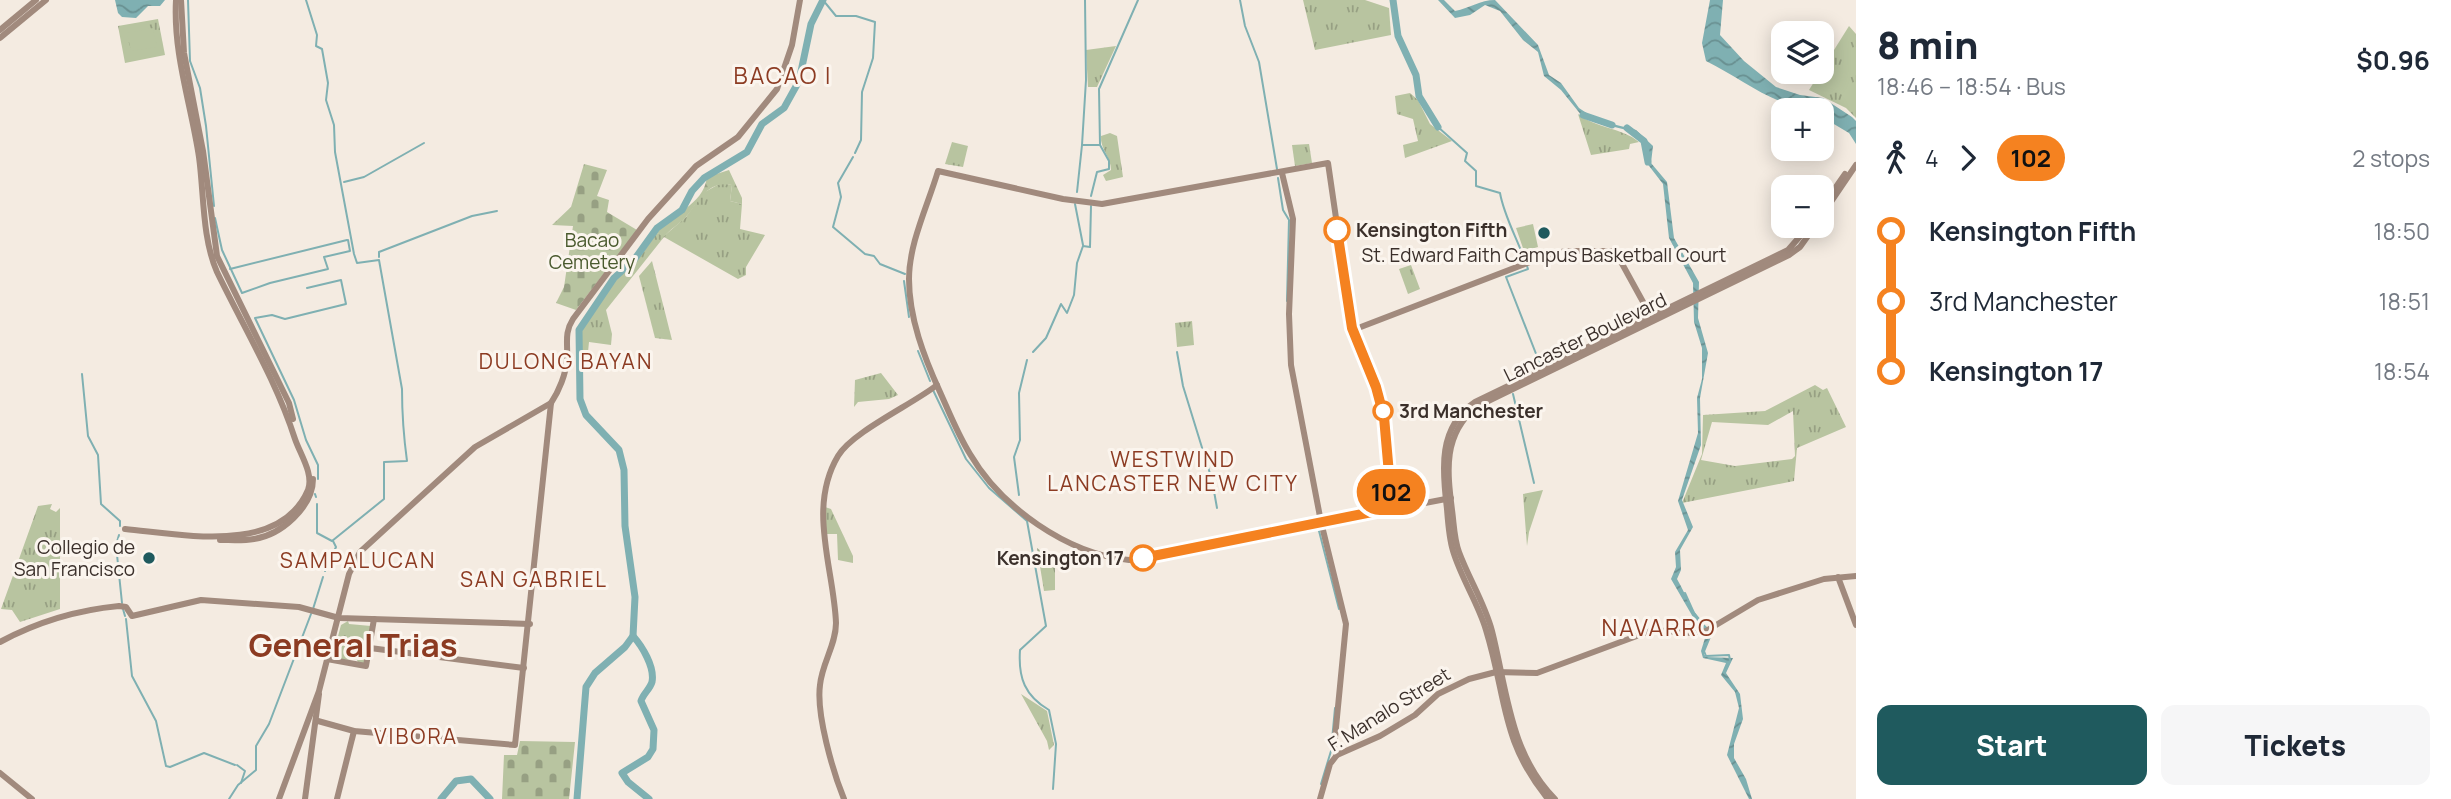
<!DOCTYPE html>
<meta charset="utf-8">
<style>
:root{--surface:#fff;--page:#f6f6f7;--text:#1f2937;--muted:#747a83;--accent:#1f5a5e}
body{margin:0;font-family:Manrope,sans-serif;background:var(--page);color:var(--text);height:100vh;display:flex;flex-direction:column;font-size:26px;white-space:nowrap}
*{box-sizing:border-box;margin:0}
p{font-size:23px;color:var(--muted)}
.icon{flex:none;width:38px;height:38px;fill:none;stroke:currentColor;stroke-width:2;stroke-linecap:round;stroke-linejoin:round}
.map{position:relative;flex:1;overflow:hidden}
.panel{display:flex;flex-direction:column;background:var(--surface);width:595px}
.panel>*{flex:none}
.badge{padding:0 14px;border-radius:23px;font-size:24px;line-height:46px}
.tools{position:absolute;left:1771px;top:21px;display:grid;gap:14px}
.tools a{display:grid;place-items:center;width:63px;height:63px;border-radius:14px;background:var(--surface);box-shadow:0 4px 18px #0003;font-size:35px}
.map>.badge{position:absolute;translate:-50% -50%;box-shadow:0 0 0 4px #fff}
.legs{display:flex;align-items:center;gap:10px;height:77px;padding:0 21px;font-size:23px}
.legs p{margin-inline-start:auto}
.headline{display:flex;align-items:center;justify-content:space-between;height:119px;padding:0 21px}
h1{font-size:38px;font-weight:800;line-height:52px}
.action{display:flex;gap:14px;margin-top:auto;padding:14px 21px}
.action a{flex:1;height:80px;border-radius:14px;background:var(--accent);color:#fff;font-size:28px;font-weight:800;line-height:80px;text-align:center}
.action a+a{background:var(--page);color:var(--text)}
ul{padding:0 21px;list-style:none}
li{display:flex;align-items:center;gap:24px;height:70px;font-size:26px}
li i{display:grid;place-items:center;width:10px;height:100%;margin:0 9px;background:currentColor}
li i::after{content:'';width:18px;height:18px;margin:-9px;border:5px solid;border-radius:50%;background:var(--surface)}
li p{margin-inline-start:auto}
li:first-child i{background:linear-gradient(#0000 50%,currentColor 0)}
li:last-child i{background:linear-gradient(currentColor 50%,#0000 0)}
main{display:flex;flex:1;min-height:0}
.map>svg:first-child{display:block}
.grass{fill:url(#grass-tufts);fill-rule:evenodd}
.forest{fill:url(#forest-firs)}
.cemetery{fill:url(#cemetery-stones)}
.pitch{fill:#b8c4a0}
.water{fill:url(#water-waves)}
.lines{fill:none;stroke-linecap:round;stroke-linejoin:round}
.stream{stroke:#7fb0b2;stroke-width:2}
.river{stroke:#7fb0b2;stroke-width:7}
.secondary{stroke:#a18a7d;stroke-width:6}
.line-1-casing{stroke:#fff;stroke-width:16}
.line-1{stroke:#f58220;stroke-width:10}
.stop-1-dot{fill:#fff;stroke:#f58220;stroke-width:3.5}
.poi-dot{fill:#1f5a5e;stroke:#fbf5ee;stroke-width:2.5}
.labels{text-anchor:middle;stroke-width:6;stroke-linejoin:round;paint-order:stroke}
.stop-label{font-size:19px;font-weight:bold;fill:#3b302b;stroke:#fbf5ee;text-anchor:start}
.park-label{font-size:19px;fill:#4a5a2e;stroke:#fbf5ee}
.poi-label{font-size:19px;fill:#3b302b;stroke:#fbf5ee}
.street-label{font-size:19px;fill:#3b302b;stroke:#fbf5ee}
.neighbourhood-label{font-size:21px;letter-spacing:2px;fill:#8c3b22;stroke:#fbf5ee}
.quarter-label{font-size:23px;letter-spacing:2px;fill:#8c3b22;stroke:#fbf5ee}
.town-label{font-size:33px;font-weight:bold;fill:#8c3b22;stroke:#fbf5ee}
</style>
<main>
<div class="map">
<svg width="1856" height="799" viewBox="0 0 1856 799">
<defs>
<pattern id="grass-tufts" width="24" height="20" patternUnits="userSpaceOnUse" patternTransform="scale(1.75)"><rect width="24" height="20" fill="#b8c4a0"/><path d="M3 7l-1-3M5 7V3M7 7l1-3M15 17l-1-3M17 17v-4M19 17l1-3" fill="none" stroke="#97a083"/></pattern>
<pattern id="forest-firs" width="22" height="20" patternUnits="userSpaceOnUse" patternTransform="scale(1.75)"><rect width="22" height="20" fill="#b8c4a0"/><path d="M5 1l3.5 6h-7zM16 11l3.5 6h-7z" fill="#97a083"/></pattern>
<pattern id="cemetery-stones" width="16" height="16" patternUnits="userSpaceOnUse" patternTransform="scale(1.75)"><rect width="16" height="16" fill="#b8c4a0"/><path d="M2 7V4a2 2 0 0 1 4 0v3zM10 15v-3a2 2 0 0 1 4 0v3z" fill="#97a083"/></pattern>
<pattern id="water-waves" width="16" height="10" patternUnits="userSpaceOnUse" patternTransform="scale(1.75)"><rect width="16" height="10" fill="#7fb0b2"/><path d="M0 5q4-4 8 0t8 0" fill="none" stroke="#699091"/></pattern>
</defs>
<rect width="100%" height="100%" fill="#f4ebe1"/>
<!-- grass -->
<g class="grass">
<path d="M1303 0H1365L1389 8 1391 35 1315 50Z"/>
<path d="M158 19 165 55 125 63 118 26Z"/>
<path d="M1849 26 1856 34V118L1846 108 1809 90Z"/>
<path d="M1116 46 1097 87H1088L1086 50Z"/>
<path d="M1410 93 1418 100 1430 124 1452 141 1405 158 1403 145 1418 141 1413 119 1397 114 1395 96Z"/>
<path d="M1578 114C1597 129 1621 127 1639 142L1630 144 1629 149 1591 155Z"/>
<path d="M1110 133 1117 136 1123 177 1106 181 1103 175 1111 170C1111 157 1100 149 1101 136Z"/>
<path d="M952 142 968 146 963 167 945 164Z"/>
<path d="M1309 144 1312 163 1295 166 1292 145Z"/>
<path d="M721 183 732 185 730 201 742 204 740 229 765 235 746 267V275L738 279 664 237 606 310 612 334 611 345 589 342 588 352 582 351V331L586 323 615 280 637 261 657 233 664 236 686 217 703 193Z"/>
<path d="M652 261 672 340 655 338 639 276Z"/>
<path d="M1411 265 1420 289 1408 294 1399 269Z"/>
<path d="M1192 321 1194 345 1177 347 1175 323Z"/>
<path d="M881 373 898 395 889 399 858 402 854 407 855 380Z"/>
<path d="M1815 385 1823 390 1827 388 1846 427 1797 448 1794 481 1682 503 1702 454 1703 415 1765 411ZM1793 411 1795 456 1792 459 1735 466 1701 460 1712 422 1768 425Z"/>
<path d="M1543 490 1529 532 1527 546 1523 494Z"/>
<path d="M52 504 50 509 56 512 60 508V609L20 622 12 610 1 609 38 506Z"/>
<path d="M825 507 831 509 853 556V563L838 560 837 534H825Z"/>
<path d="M1037 548 1055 562V590L1044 591Z"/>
<path d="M348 621 349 624 371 626 367 663 359 665 357 660 332 659 341 625Z"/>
<path d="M1021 694 1047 711 1054 745 1049 750 1047 741Z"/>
</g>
<!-- forest -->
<path class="forest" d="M729 170 742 198V204L730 201 732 185C706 180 700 202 685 218 678 225 670 229 664 237L657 233C671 212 703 207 707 177Z"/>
<!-- cemetery -->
<g class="cemetery">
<path d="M584 164 607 170 597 196 609 200 607 212 637 230 576 310 556 303 564 287 573 226 552 225 571 207Z"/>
<path d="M520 741 575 742 569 799H502L504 755H517Z"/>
</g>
<!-- pitch -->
<g class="pitch">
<path d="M153 28 157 47 131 51 127 33Z"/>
<path d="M1533 224 1538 247 1524 251 1516 228Z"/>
</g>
<!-- water -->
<g class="water">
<path d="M115 0H165L160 6H148L136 18 122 17 118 13Z"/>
<path d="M1438 0H1444L1455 11C1470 8 1480 0 1495 0L1538 45 1549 75 1561 83 1579 108 1597 120 1636 130 1653 146 1651 163 1667 182 1674 238 1699 282 1698 318 1708 353 1700 398 1701 445 1682 500 1693 527 1680 550 1681 570 1677 579C1688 598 1692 614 1708 628L1711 637 1704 654 1706 657 1733 658 1726 673 1740 694 1743 719 1734 744V758L1746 779 1752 799H1749L1727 755 1739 708 1735 692 1721 675 1726 663 1703 658 1701 651 1705 638 1671 579 1676 567 1675 552 1688 530 1678 501 1698 433 1697 398 1702 379V348L1694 322 1693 283 1669 238 1663 184 1646 162V143L1635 132 1594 122 1582 116 1561 90 1544 76 1538 52 1523 40 1500 11 1485 5 1470 15 1455 18Z"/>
<path d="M1710 0H1723L1720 35 1744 61 1776 87 1800 95 1823 98 1852 117 1856 121V144L1849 133 1822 117V110C1777 110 1745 80 1706 61L1702 43Z"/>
</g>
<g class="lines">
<!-- stream -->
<g class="stream">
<path d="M188 0 190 61 200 88 206 126 214 206"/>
<path d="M306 0 317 35 316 46 322 49 328 83 326 100 334 125 335 152 354 254 357 263 379 260 402 389C402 411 404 439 407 461L384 462V499L332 541 317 533V504"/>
<path d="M823 0 836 16H856L875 22 873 58 862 92 861 140 855 153"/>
<path d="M1240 0 1245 26 1259 62 1277 169"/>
<path d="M1438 127 1467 153 1465 161 1476 171V186L1500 193C1504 216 1517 238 1525 261"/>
<path d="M1082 145 1086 80 1085 0"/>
<path d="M853 157 838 183 841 197 833 227 865 254 874 256 880 264 905 274"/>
<path d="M1278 178 1283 210 1289 220 1287 301"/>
<path d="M344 182 364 177 424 143"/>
<path d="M1077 192 1082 145H1100"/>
<path d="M1091 196 1097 172 1109 169V161L1100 145 1099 89 1138 0"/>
<path d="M1075 204 1083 245"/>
<path d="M215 218 222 250 242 293 270 283 328 269 324 257 350 251 348 240"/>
<path d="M379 257V252L472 216 497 211"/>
<path d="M230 269 347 240"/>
<path d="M904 281 909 317"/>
<path d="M307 288 341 280 346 304 285 319 272 315 255 318 294 400 306 440 318 465V479"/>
<path d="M918 351 930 381"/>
<path d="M1033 352 1046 338 1061 304 1067 313 1074 295 1077 263 1083 246 1090 247 1091 206"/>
<path d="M1177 352 1183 386 1212 480 1217 508"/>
<path d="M82 374 88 436 98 455 101 504 120 521V526"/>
<path d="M1511 379 1540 364 1506 277 1528 269 1527 266"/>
<path d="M933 390 966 459 989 488 1027 521 1046 626 1020 650C1018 678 1025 696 1049 710L1056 744 1053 789"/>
<path d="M1513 394 1534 483"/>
<path d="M315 494 316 497"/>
<path d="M1019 495 1014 457 1020 440 1019 393 1027 360"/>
<path d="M1318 527 1339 609"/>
<path d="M119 535 116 545 122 603"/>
<path d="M325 571 336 547 333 541"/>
<path d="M1685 593 1694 613 1703 624"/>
<path d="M123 609 125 616"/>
<path d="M313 609 323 577"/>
<path d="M126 619 132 676 156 721 166 766 170 767 204 753 235 765"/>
<path d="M1704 651 1706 656 1729 655 1730 660"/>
<path d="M237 765 245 771 241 783"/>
<path d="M1321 784 1331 751 1335 708"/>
<path d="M229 799 238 785 256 770V746L269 724 311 614"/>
</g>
<!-- river -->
<g class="river">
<path d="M1393 0 1398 36 1416 75 1419 96 1438 127"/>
<path d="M1583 115 1612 125"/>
<path d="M1627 128 1644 141 1648 162"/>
<path d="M633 636C642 646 655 667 652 682 650 689 643 694 641 701L654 730 653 749 648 757 622 773 628 782 649 799"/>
<path d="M441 799 456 781 471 779 490 799"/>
<path d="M577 799 586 687 595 673 625 647 633 636 635 597 625 526 624 470 619 450 586 415 580 399 579 330 614 278 634 260 657 228 682 210 692 191 704 178 747 152 762 124 784 108 799 81 811 24 823 0"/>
</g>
<!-- secondary -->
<g class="secondary">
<path d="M181 0 184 53 203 151 217 256 289 403 293 419"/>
<path d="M0 30 36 0"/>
<path d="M0 38 46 0"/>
<path d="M1282 173 1293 219 1289 314 1291 365 1321 522 1346 624 1334 748 1337 755"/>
<path d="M1822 207 1845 174"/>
<path d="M1822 215 1856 165"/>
<path d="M1353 330 1548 255 1566 251H1615L1653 320"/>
<path d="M1392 508 1384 417 1376 387 1352 328 1328 163 1102 204 1063 199 938 171C928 205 909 243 909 279 909 318 924 357 940 392 949 412 958 435 970 454 1001 507 1067 554 1129 560L1451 498"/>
<path d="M125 529C180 534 280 556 308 490 314 474 300 454 295 439 276 380 244 328 217 272 202 238 204 193 199 157 191 104 173 54 176 0"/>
<path d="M220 540C231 540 243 541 254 539 281 535 313 507 313 479"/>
<path d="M1838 577 1856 625"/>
<path d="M0 642C37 622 77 610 119 606L126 607 132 616 201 600 299 607 339 618 530 624"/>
<path d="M370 648 524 668"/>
<path d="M327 659 366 666 374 619"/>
<path d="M318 721 354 731 515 745 551 403"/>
<path d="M0 773 32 799"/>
<path d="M279 799 319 691 349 574 360 552 475 447 551 403C559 391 566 374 567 359 568 343 564 333 573 319L648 219 696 166 738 137 777 89 792 45 800 0"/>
<path d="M305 799 319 694"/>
<path d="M337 799 354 731"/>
<path d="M844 799C833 772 816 714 820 685 822 663 836 645 836 623 834 569 807 508 838 456 852 432 913 404 937 385"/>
<path d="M1320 799 1330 764 1337 755 1380 736 1415 715 1438 694 1469 679 1496 672 1537 673 1653 630 1691 633 1706 631 1758 600 1824 579 1856 576"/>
<path d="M1548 799C1500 740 1507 698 1486 630 1478 603 1461 578 1453 551 1449 538 1448 522 1447 509 1442 469 1438 427 1475 402L1788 250 1809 226"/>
<path d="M1555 799C1510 754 1507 690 1492 631 1485 604 1469 579 1459 552 1454 539 1454 524 1452 510 1447 470 1443 435 1476 407L1789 255 1800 247 1815 226"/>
</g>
</g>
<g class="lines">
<defs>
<path id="line-1" d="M1143 558 1392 508 1384 417 1376 387 1352 328 1337 230"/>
</defs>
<!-- line-1 casing -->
<use href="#line-1" class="line-1-casing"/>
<!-- line-1 -->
<use href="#line-1" class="line-1"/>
</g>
<!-- markers -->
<g class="stop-1-dot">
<circle cx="1337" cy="230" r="12"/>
<circle cx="1383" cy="411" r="9"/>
<circle cx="1143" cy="558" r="12"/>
</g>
<g class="poi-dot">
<circle cx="1544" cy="233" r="7"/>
<circle cx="149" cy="558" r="7"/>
</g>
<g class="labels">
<!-- stop labels -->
<g class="stop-label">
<text x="1356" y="237">Kensington Fifth</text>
<text x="1399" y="418">3rd Manchester</text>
<text x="1124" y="565" text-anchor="end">Kensington 17</text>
</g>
<!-- park labels -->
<g class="park-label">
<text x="592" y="247">Bacao<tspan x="592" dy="22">Cemetery</tspan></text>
</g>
<!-- poi labels -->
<g class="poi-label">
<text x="1544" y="262">St. Edward Faith Campus Basketball Court</text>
<text x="135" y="554" text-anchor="end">Collegio de<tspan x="135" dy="22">San Francisco</tspan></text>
</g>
<!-- street labels -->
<g class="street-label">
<text transform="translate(1585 337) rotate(-26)" y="7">Lancaster Boulevard</text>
<text transform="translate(1389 709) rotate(-32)" y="7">F. Manalo Street</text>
</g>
<!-- neighbourhood labels -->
<g class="neighbourhood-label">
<text x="566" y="369">DULONG BAYAN</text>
<text x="1173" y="467">WESTWIND<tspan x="1173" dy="24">LANCASTER NEW CITY</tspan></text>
<text x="358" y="568">SAMPALUCAN</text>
<text x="534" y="587">SAN GABRIEL</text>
<text x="416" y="744">VIBORA</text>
</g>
<!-- quarter labels -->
<g class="quarter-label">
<text x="783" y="84">BACAO I</text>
<text x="1659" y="636">NAVARRO</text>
</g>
<!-- town labels -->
<g class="town-label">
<text x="353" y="657">General Trias</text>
</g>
</g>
</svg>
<div class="tools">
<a><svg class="icon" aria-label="layers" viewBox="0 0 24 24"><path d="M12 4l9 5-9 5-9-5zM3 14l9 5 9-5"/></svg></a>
<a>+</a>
<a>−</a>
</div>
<b class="badge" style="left:1391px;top:492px;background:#f58220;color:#111">102</b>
</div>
<section class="panel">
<div class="headline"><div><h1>8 min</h1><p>18:46 – 18:54 · Bus</p></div><b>$0.96</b></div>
<div class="legs"><svg class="icon" aria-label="walk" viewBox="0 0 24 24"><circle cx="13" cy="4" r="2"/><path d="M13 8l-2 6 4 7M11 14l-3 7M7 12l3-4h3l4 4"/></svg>4<svg class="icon" aria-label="forward" viewBox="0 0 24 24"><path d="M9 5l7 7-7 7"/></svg><b class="badge" style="background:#f58220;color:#111">102</b><p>2 stops</p></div>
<ul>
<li><i style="color:#f58220"></i><b>Kensington Fifth</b><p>18:50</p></li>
<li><i style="color:#f58220"></i><span>3rd Manchester</span><p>18:51</p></li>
<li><i style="color:#f58220"></i><b>Kensington 17</b><p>18:54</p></li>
</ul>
<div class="action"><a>Start</a><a>Tickets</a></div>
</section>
</main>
